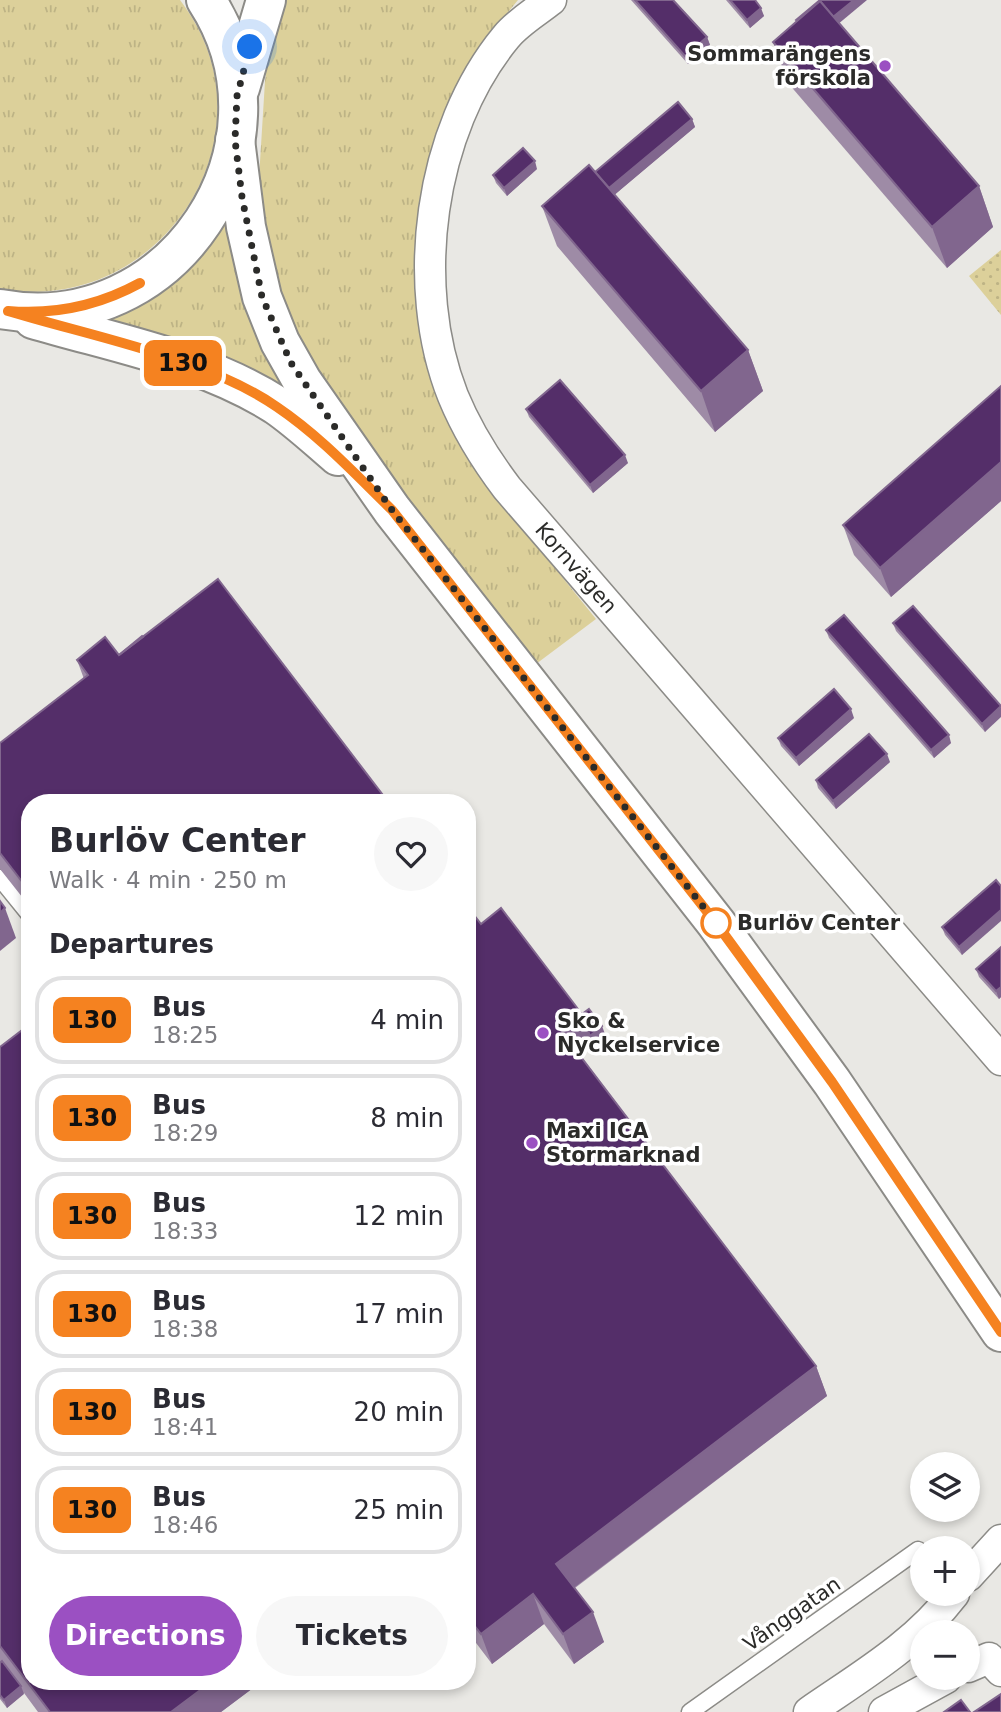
<!DOCTYPE html>
<meta charset="utf-8">
<style>
:root{--surface:#fff;--page:#f7f7f7;--text:#2b2b33;--muted:#7c7c81;--line:#e1e1e2;--accent:#9b50c2}
body{margin:0;font-family:"DejaVu Sans",sans-serif;background:var(--page);color:var(--text);height:100vh;display:flex;flex-direction:column;font-size:26px;white-space:nowrap}
*{box-sizing:border-box;margin:0}
p{font-size:23px;color:var(--muted)}
.icon{flex:none;width:38px;height:38px;fill:none;stroke:currentColor;stroke-width:2;stroke-linecap:round;stroke-linejoin:round}
.map{position:relative;flex:1;overflow:hidden}
.side{position:absolute;left:21px;top:794px;width:455px;height:896px;display:flex;flex-direction:column;background:var(--surface);border-radius:28px;box-shadow:0 4px 10px #0003}
.side>*{flex:none}
.badge{padding:0 14px;border-radius:10px;font-size:24px;line-height:46px}
.tools{position:absolute;left:910px;top:1452px;display:grid;gap:14px}
.tools a{display:grid;place-items:center;width:70px;height:70px;border-radius:50%;background:var(--surface);box-shadow:0 4px 10px #0003;font-size:35px}
.you{position:absolute;width:35px;height:35px;margin:-18px;border:5px solid #fff;border-radius:50%;background:#1a73e8;box-shadow:0 0 0 10px #1a73e833}
.map>.badge{position:absolute;translate:-50% -50%;box-shadow:0 0 0 4px #fff}
h2{padding:0 28px;font-size:26px;line-height:63px}
.round{display:grid;place-items:center;flex:none;width:74px;height:74px;border-radius:37px;background:var(--page)}
.summary{display:flex;align-items:center;justify-content:space-between;height:119px;padding:0 28px}
h1{font-size:33px;font-weight:600;line-height:52px}
.primary-button{display:flex;gap:14px;margin-top:auto;padding:14px 28px}
.primary-button a{flex:1;height:80px;border-radius:42px;background:var(--accent);color:#fff;font-size:28px;font-weight:600;line-height:80px;text-align:center}
.primary-button a+a{background:var(--page);color:var(--text)}
ul{padding:0;list-style:none}
li{display:flex;align-items:center;gap:21px;height:88px;margin:0 14px 10px;padding:0 14px;border:4px solid var(--line);border-radius:28px}
li div{flex:1}
li b{display:block;font-size:26px}
li em{font-style:normal}
li .badge{min-width:77px;font-weight:700;text-align:center}
.map>svg:first-child{display:block}
.grass{fill:url(#grass-tufts)}
.park{fill:url(#park-dots)}
.lines{fill:none;stroke-linecap:round;stroke-linejoin:round}
.lane-casing{stroke:#8c8b87;stroke-width:19}
.street-casing{stroke:#8c8b87;stroke-width:33}
.secondary-casing{stroke:#8c8b87;stroke-width:42}
.lane{stroke:#fff;stroke-width:16}
.street{stroke:#fff;stroke-width:30}
.secondary{stroke:#fff;stroke-width:38}
.wall{fill:#9e8ba6}
.shaded-wall{fill:#81668e}
.building{fill:#542e69;stroke:#81668e;stroke-width:2}
.line-casing{stroke:#fff;stroke-width:16}
.line{stroke:#f58220;stroke-width:10}
.walk{stroke:#2b2b29;stroke-width:7;stroke-dasharray:0 12.6}
.poi-dot{fill:#9b50c2;stroke:#fff;stroke-width:2.5}
.stop-dot{fill:#fff;stroke:#f58220;stroke-width:3.5}
.labels{text-anchor:middle;stroke-width:7;stroke-linejoin:round;paint-order:stroke}
.poi-label{font-size:21px;font-weight:bold;fill:#2b2b29;stroke:#fff;text-anchor:start}
.street-label{font-size:21px;fill:#2b2b29;stroke:#fff}
.stop-label{font-size:21px;font-weight:bold;fill:#2b2b29;stroke:#fff;text-anchor:start}
</style>
<div class="map">
<svg width="1001" height="1712" viewBox="0 0 1001 1712">
<defs>
<pattern id="grass-tufts" width="24" height="20" patternUnits="userSpaceOnUse" patternTransform="scale(1.75)"><rect width="24" height="20" fill="#dcd09a"/><path d="M3 7l-1-3M5 7V3M7 7l1-3M15 17l-1-3M17 17v-4M19 17l1-3" fill="none" stroke="#bdb385"/></pattern>
<pattern id="park-dots" width="8" height="8" patternUnits="userSpaceOnUse" patternTransform="scale(1.75)"><rect width="8" height="8" fill="#dcd09a"/><path d="M2 2h.1M6 6h.1" fill="none" stroke="#bdb385" stroke-width="1.8" stroke-linecap="round"/></pattern>
</defs>
<rect width="100%" height="100%" fill="#e9e8e4"/>
<!-- grass -->
<g class="grass">
<path d="M0 0H180C282 133 161 317 0 289Z"/>
<path d="M282 0H518L495 28 419 238 495 494 596 619 536 664 333 409 269 287 258 194 265 81 270 41Z"/>
<path d="M231 210 300 395 86 326C149 306 200 270 231 210Z"/>
</g>
<!-- park -->
<path class="park" d="M1001 250V315L969 276Z"/>
<g class="lines">
<defs>
<g id="lane">
<path d="M0 878 30 915"/>
<path d="M690 1712 918 1550"/>
</g>
<g id="street">
<path d="M551 0C537 11 517 23 506 37 429 130 409 285 453 396 467 430 485 459 507 488L1001 1060"/>
<path d="M968 1576 1001 1540"/>
<path d="M968 1667 989 1658 1001 1671"/>
<path d="M809 1712C861 1676 915 1645 954 1594"/>
<path d="M884 1712 946 1678"/>
</g>
<g id="secondary">
<path d="M240 88 266 0"/>
<path d="M235 140 246 227 262 297 280 342 302 381 392 510 716 923 832 1082 1001 1332"/>
<path d="M0 309C172 341 301 146 206 0"/>
<path d="M33 319C114 343 204 359 276 405 298 420 318 439 338 456"/>
</g>
</defs>
<!-- lane casing -->
<use href="#lane" class="lane-casing"/>
<!-- street casing -->
<use href="#street" class="street-casing"/>
<!-- secondary casing -->
<use href="#secondary" class="secondary-casing"/>
<!-- lane -->
<use href="#lane" class="lane"/>
<!-- street -->
<use href="#street" class="street"/>
<!-- secondary -->
<use href="#secondary" class="secondary"/>
</g>
<!-- wall -->
<g class="wall">
<path d="M631 0H673L707 37 710 45 688 64Z"/>
<path d="M726 0H755L764 16 750 28Z"/>
<path d="M839 23 979 186 993 227 947 268 788 83 773 42Z"/>
<path d="M692 119 695 127 614 195 748 350 763 391 715 432 557 246 542 206Z"/>
<path d="M537 169 507 196 496 183 493 175Z"/>
<path d="M1001 386V501L891 597 854 555 843 525Z"/>
<path d="M526 409 628 463 593 493 529 417Z"/>
<path d="M893 623 1001 706 985 732 896 631Z"/>
<path d="M826 630 951 743 934 758 829 638Z"/>
<path d="M105 637 30 803V907L0 869V743L84 679 77 660Z"/>
<path d="M854 718 799 766 781 746 778 738Z"/>
<path d="M890 762 836 809 818 788 816 780Z"/>
<path d="M1001 886 962 955 945 935 942 927Z"/>
<path d="M467 906 481 924 605 1034 593 1044V1045L581 1056 816 1366 827 1396 575 1588 604 1642 574 1664 544 1624 492 1664 467 1631Z"/>
<path d="M1001 947V997L999 999 979 977 976 969Z"/>
<path d="M0 1047 261 1682 221 1712H38L24 1693 7 1708 0 1699Z"/>
</g>
<!-- shaded-wall -->
<g class="shaded-wall">
<path d="M854 0H867L813 45 810 37Z"/>
<path d="M761 8 764 16 750 28 747 20Z"/>
<path d="M707 37 710 45 688 64 685 56Z"/>
<path d="M692 119 695 127 593 213 590 205Z"/>
<path d="M535 161 537 169 507 196 504 188Z"/>
<path d="M979 186 993 227 947 268 932 227Z"/>
<path d="M748 350 763 391 715 432 701 391Z"/>
<path d="M625 455 628 463 593 493 590 485Z"/>
<path d="M1001 462V501L891 597 880 568Z"/>
<path d="M1001 707V717L985 732 982 724Z"/>
<path d="M851 709 854 718 799 766 796 758Z"/>
<path d="M949 735 951 743 934 758 931 750Z"/>
<path d="M887 754 890 762 836 809 833 801Z"/>
<path d="M5 908 16 938 0 951V913Z"/>
<path d="M1001 910V921L962 955 959 947Z"/>
<path d="M1001 987V997L999 999 996 991Z"/>
<path d="M583 1016 602 1026 605 1034 593 1044V1045L573 1061 562 1032Z"/>
<path d="M816 1366 827 1396 567 1593 556 1564Z"/>
<path d="M533 1594 544 1624 492 1664 481 1634Z"/>
<path d="M593 1612 604 1642 574 1664 563 1634Z"/>
<path d="M211 1682H261L221 1712H171Z"/>
<path d="M21 1686 24 1694 7 1708 4 1700Z"/>
</g>
<!-- building -->
<g class="building">
<path d="M635 0H673L707 37 685 56Z"/>
<path d="M730 0H755L761 8 747 20Z"/>
<path d="M820 0H854L833 17 820 1 797 21 796 20Z"/>
<path d="M820 1 979 186 932 227 773 42Z"/>
<path d="M678 102 692 119 609 188 595 172Z"/>
<path d="M523 148 535 161 504 188 493 175Z"/>
<path d="M589 165 748 350 701 391 542 206Z"/>
<path d="M560 380 625 455 590 485 526 409Z"/>
<path d="M1001 386V462L880 568 843 525Z"/>
<path d="M218 579 389 803H30V886L27 888 0 853V743L88 675 77 660 105 637 119 655Z"/>
<path d="M913 606 1001 706 982 724 893 623Z"/>
<path d="M844 615 949 735 931 750 826 630Z"/>
<path d="M142 636 143 637 119 655Z"/>
<path d="M834 689 851 709 796 758 778 738Z"/>
<path d="M869 734 887 754 833 801 816 780Z"/>
<path d="M996 880 1001 886V910L959 947 942 927Z"/>
<path d="M0 901 5 908 0 913Z"/>
<path d="M467 906 481 924 501 908 575 1005 583 1016 562 1032 816 1366 556 1564 593 1612 563 1634 533 1594 481 1634 467 1616Z"/>
<path d="M1001 947V987L996 991 976 969Z"/>
<path d="M589 1009 602 1026 590 1036 582 1014Z"/>
<path d="M30 1024V1682H211L171 1712H50L0 1646V1047Z"/>
<path d="M2 1661 21 1686 4 1700 0 1695V1663Z"/>
<path d="M1001 1694V1712H974Z"/>
<path d="M961 1700 970 1712H944Z"/>
</g>
<g class="lines">
<defs>
<path id="line" d="M140 283C98 306 56 315 8 311 90 336 207 358 277 407 320 436 355 474 392 510L716 923 832 1082 1001 1332"/>
</defs>
<!-- line casing -->
<use href="#line" class="line-casing"/>
<!-- line -->
<use href="#line" class="line"/>
<!-- walk -->
<path class="walk" d="M250 47 237 96 235 140 242 197 262 297 291 363 392 510 716 923"/>
</g>
<!-- markers -->
<g class="poi-dot">
<circle cx="885" cy="66" r="7"/>
<circle cx="543" cy="1033" r="7"/>
<circle cx="532" cy="1143" r="7"/>
</g>
<circle class="stop-dot" cx="716" cy="923" r="14"/>
<g class="labels">
<!-- poi labels -->
<g class="poi-label">
<text x="871" y="61" text-anchor="end">Sommarängens<tspan x="871" dy="24">förskola</tspan></text>
<text x="557" y="1028">Sko &amp;<tspan x="557" dy="24">Nyckelservice</tspan></text>
<text x="546" y="1138">Maxi ICA<tspan x="546" dy="24">Stormarknad</tspan></text>
</g>
<!-- street labels -->
<g class="street-label">
<text transform="translate(576 568) rotate(49)" y="7">Kornvägen</text>
<text transform="translate(792 1614) rotate(-35)" y="7">Vånggatan</text>
</g>
<!-- stop labels -->
<g class="stop-label">
<text x="737" y="930">Burlöv Center</text>
</g>
</g>
</svg>
<div class="tools">
<a><svg class="icon" aria-label="layers" viewBox="0 0 24 24"><path d="M12 4l9 5-9 5-9-5zM3 14l9 5 9-5"/></svg></a>
<a>+</a>
<a>−</a>
</div>
<div class="you" style="left:250px;top:47px"></div>
<b class="badge" style="left:183px;top:363px;background:#f58220;color:#111">130</b>
<section class="side">
<div class="summary"><div><h1>Burlöv Center</h1><p>Walk · 4 min · 250 m</p></div><a class="round"><svg class="icon" aria-label="heart" viewBox="0 0 24 24"><path d="M12 20l-8-8c-3-5 5-10 8-4 3-6 11-1 8 4z"/></svg></a></div>
<h2>Departures</h2>
<ul>
<li><span class="badge" style="background:#f58220;color:#111">130</span><div><b>Bus</b><p>18:25</p></div><em>4 min</em></li>
<li><span class="badge" style="background:#f58220;color:#111">130</span><div><b>Bus</b><p>18:29</p></div><em>8 min</em></li>
<li><span class="badge" style="background:#f58220;color:#111">130</span><div><b>Bus</b><p>18:33</p></div><em>12 min</em></li>
<li><span class="badge" style="background:#f58220;color:#111">130</span><div><b>Bus</b><p>18:38</p></div><em>17 min</em></li>
<li><span class="badge" style="background:#f58220;color:#111">130</span><div><b>Bus</b><p>18:41</p></div><em>20 min</em></li>
<li><span class="badge" style="background:#f58220;color:#111">130</span><div><b>Bus</b><p>18:46</p></div><em>25 min</em></li>
</ul>
<div class="primary-button"><a>Directions</a><a>Tickets</a></div>
</section>
</div>
